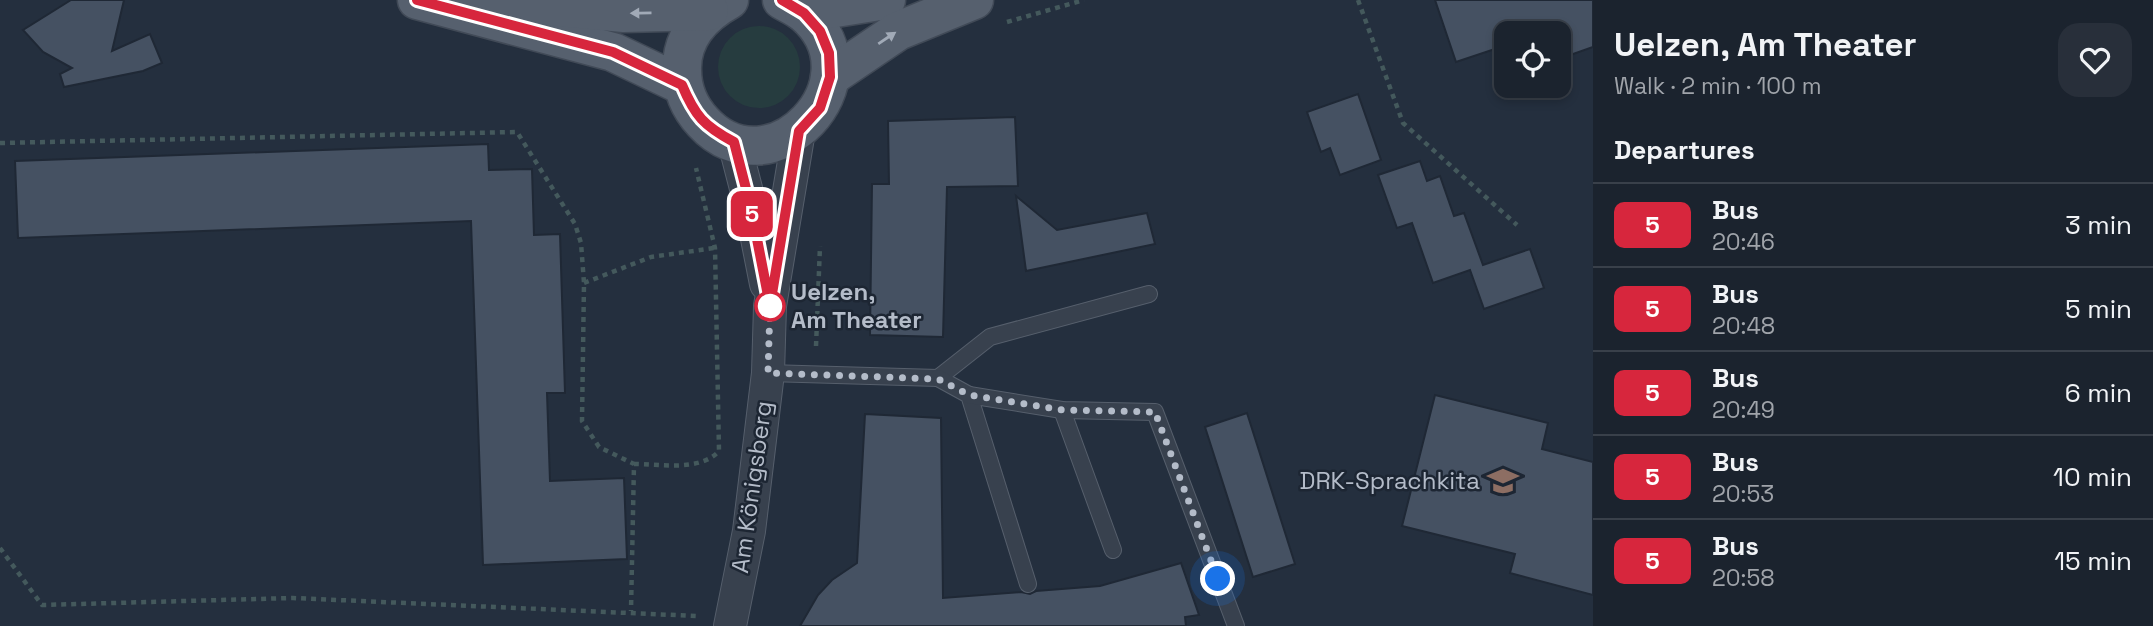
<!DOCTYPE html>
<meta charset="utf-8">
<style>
:root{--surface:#1b232e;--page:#282f3a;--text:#f1f3f6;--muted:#a0a4aa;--line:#39404a}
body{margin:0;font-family:"Space Grotesk",sans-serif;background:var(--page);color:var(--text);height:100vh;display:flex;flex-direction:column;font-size:26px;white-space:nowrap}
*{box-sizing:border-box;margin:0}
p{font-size:23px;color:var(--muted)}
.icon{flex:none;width:38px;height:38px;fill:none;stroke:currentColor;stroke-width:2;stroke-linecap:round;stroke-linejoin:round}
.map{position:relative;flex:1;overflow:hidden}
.panel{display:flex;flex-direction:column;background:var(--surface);width:560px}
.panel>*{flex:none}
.badge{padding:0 14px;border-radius:10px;font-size:24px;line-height:46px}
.fabs{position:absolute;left:1494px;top:21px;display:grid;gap:14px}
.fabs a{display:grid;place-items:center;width:77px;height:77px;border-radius:14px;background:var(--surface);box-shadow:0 4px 10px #0003,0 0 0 2px var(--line);font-size:35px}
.you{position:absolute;width:35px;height:35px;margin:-18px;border:5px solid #fff;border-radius:50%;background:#1a73e8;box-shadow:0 0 0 10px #1a73e833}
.map>.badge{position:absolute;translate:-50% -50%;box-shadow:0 0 0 4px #fff}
h2{padding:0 21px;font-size:26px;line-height:63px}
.round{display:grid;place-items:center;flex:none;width:74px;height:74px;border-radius:21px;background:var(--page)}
.headline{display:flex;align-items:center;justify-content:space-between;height:119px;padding:0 21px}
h1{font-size:33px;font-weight:800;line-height:52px}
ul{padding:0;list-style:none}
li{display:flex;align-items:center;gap:21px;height:84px;padding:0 21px;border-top:2px solid var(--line)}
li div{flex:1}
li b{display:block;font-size:26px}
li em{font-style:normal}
li .badge{min-width:77px;font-weight:700;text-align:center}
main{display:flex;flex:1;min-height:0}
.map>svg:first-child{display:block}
.green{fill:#263c3f}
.building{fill:#455162;stroke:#1f2835;stroke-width:2}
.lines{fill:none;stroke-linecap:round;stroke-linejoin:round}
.service-casing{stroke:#565f6c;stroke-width:18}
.minor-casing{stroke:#565f6c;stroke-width:34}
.primary-casing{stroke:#414a57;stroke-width:41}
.path{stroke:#44595c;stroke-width:4.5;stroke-dasharray:5 5;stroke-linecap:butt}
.service{stroke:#38414e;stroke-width:16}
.minor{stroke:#38414e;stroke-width:32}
.primary{stroke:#56606e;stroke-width:38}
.oneway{fill:#a1aab7}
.line-casing{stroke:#fff;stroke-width:16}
.line{stroke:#d7263d;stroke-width:10}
.walk{stroke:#b4bcc9;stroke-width:7;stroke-dasharray:0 12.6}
.stop-dot{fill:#fff;stroke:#d7263d;stroke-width:3.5}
.labels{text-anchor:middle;stroke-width:5;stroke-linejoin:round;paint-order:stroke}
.stop-label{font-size:24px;font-weight:bold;fill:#b4bcc9;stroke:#1d2633;text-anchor:start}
.poi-label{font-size:24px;fill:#b4bcc9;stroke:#1d2633;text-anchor:end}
.street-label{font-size:24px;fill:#b4bcc9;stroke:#1d2633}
</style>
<main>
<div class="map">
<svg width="1593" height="626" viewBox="0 0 1593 626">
<rect width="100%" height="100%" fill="#242f3e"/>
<!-- green -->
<circle class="green" cx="759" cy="67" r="41"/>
<!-- building -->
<g class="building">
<path d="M71 0H124L112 51 150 34 162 63 143 71 64 87 60 74 72 68 43 52 23 30Z"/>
<path d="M1435 0H1593V47L1559 59V28L1543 33H1507V45L1456 62Z"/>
<path d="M1358 94 1381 160 1340 175 1330 148 1321 152 1307 112Z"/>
<path d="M1015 117 1018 186 947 187 943 337 870 335 872 184H889L888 121Z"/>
<path d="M488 144 489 170 532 169 534 235 560 234 565 393H547L550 481 624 478 627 559 483 565 471 221 18 238 15 161Z"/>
<path d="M1420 161 1427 181 1440 176 1454 216 1464 213 1483 265 1530 249 1544 288 1484 309 1470 270 1433 283 1412 223 1397 228 1378 175Z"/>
<path d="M1016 196 1057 230 1147 213 1155 244 1026 271Z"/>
<path d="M1435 395 1548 423 1542 449 1593 462V595L1510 573 1515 554 1402 526Z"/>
<path d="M1247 413 1295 564 1253 577 1205 427Z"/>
<path d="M865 414 941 418 943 598 1021 592 1030 594 1036 591 1100 586 1181 563 1199 615 1185 617 1186 626H800L818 595 832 580 857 563Z"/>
</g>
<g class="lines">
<defs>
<g id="service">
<path d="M768 373 938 378 990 337 1149 294"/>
<path d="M938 378 969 395 1028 584"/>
<path d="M969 395 1062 410 1155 412 1236 626"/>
<path d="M1062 410 1113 550"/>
</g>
<g id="minor">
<path d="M734 142 751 208 766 284"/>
<path d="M730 626 749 531 768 373 770 306 799 131"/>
</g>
<g id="primary">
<path d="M417 0 613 52 682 85"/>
<path d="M729 0C702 15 681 37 682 70 682 91 689 107 703 122 771 196 881 80 805 14 798 8 789 4 782 0"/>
<path d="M491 1 624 13 709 11"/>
<path d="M804 13 886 0"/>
<path d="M830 77 898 31 974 0"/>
</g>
</defs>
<!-- service casing -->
<use href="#service" class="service-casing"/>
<!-- minor casing -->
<use href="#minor" class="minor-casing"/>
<!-- primary casing -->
<use href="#primary" class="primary-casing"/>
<!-- path -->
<g class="path">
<path d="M1358 0 1403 123 1517 225"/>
<path d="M1007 22 1084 0"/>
<path d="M0 143 517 132 575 224 581 243 584 283 582 421 599 447 634 464 631 611"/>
<path d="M584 283 651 257 714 248"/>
<path d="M816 346 820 246"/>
<path d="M634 464C660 464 700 472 719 451L715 248 696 168"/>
<path d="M0 548 42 605 293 598 696 616"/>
</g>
<!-- service -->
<use href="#service" class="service"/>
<!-- minor -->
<use href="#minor" class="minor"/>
<!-- primary -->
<use href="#primary" class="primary"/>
</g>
<!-- one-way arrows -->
<defs><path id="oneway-solid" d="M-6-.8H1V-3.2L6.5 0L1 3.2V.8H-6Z" transform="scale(1.75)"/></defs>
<g class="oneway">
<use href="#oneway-solid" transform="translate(641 13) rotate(179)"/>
<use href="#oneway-solid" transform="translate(887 38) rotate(-34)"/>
</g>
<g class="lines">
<defs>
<path id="line" d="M417 0 613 52 682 85C695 116 704 126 734 142L751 208 770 306 799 131 820 108 830 77 829 53 820 31 804 13 782 0"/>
</defs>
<!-- line casing -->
<use href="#line" class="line-casing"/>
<!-- line -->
<use href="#line" class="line"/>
<!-- walk -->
<path class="walk" d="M770 306 768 373 938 379 969 395 1062 410 1155 412 1218 579"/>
</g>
<!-- icons -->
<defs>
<symbol id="school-bare" viewBox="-9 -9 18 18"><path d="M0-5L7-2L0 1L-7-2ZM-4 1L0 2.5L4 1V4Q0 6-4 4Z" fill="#8d6e63" stroke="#1d2633" stroke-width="2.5" paint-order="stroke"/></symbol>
</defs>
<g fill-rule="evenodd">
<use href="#school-bare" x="1481" y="459" width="44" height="44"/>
</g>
<!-- markers -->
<circle class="stop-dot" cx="770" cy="306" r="14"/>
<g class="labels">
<!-- stop labels -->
<g class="stop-label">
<text x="791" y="300">Uelzen,<tspan x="791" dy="28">Am Theater</tspan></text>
</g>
<!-- poi labels -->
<g class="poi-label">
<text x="1480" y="489">DRK-Sprachkita</text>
</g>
<!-- street labels -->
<g class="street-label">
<text transform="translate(752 487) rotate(-82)" y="8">Am Königsberg</text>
</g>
</g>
</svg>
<div class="fabs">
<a><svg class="icon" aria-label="locate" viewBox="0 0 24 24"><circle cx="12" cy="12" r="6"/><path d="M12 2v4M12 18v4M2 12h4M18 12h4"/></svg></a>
</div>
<div class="you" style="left:1218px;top:579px"></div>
<b class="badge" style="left:752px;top:214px;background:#d7263d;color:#fff">5</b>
</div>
<section class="panel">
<div class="headline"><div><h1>Uelzen, Am Theater</h1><p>Walk · 2 min · 100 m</p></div><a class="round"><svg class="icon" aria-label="heart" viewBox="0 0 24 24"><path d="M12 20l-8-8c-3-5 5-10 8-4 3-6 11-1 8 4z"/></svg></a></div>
<h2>Departures</h2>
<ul>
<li><span class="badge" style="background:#d7263d;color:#fff">5</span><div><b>Bus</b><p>20:46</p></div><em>3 min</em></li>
<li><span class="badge" style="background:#d7263d;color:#fff">5</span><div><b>Bus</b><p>20:48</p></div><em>5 min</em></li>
<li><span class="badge" style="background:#d7263d;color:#fff">5</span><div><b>Bus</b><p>20:49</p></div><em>6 min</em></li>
<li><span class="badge" style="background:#d7263d;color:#fff">5</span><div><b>Bus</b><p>20:53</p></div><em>10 min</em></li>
<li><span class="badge" style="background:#d7263d;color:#fff">5</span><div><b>Bus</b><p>20:58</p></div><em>15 min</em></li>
</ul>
</section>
</main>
